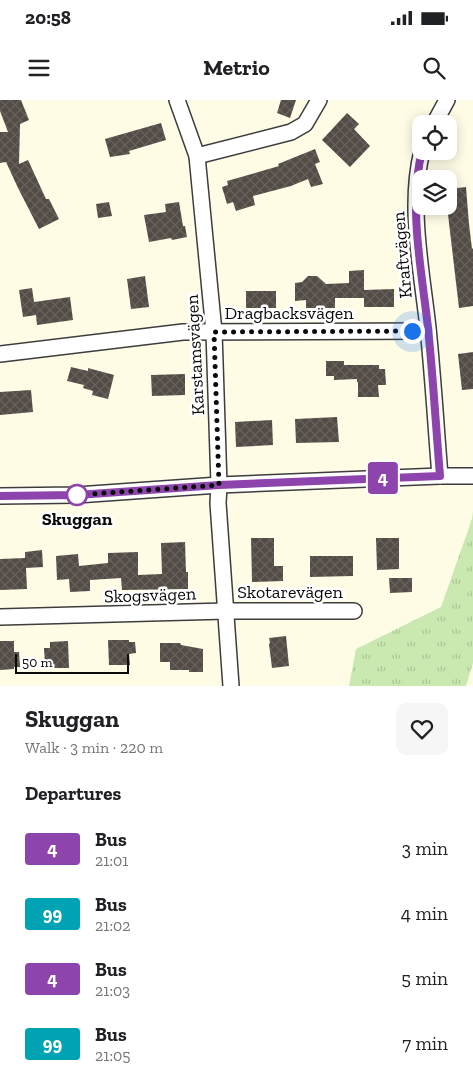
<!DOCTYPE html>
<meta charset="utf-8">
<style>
:root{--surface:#fff;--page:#f6f6f6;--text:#202124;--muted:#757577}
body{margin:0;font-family:"Zilla Slab",serif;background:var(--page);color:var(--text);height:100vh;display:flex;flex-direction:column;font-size:19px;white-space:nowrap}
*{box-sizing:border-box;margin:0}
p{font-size:16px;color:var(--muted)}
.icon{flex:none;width:28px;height:28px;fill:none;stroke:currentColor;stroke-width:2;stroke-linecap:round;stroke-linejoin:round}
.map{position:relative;height:586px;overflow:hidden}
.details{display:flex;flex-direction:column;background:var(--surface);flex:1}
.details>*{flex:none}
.badge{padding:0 10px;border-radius:4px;font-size:18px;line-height:32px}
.fabs{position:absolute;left:412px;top:15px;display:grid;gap:10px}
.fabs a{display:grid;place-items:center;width:45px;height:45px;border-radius:10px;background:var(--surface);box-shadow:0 2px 12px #0003;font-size:25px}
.scale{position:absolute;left:15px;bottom:12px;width:114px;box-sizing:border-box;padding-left:5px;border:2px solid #0a0a0a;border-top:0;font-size:14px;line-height:18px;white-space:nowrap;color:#0a0a0a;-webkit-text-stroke:4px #fff;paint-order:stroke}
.you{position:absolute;width:25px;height:25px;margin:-12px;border:4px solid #fff;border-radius:50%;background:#1a73e8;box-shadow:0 0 0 8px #1a73e833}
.map>.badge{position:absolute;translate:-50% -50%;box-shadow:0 0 0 2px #fff}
h2{padding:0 25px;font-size:19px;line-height:45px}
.round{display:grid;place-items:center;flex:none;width:52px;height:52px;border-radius:10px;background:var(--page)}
.overview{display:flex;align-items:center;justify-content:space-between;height:85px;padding:0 25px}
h1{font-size:24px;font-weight:700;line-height:38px}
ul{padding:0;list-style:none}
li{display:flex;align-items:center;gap:15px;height:65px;padding:0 25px}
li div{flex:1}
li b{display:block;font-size:19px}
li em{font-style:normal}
li .badge{min-width:55px;font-weight:700;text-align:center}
.status{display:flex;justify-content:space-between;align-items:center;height:35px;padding:0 25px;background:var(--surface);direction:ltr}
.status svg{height:14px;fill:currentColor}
header{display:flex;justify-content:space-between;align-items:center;height:65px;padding:0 25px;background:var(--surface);font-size:22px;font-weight:700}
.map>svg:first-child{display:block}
.grass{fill:url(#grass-tufts)}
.building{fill:url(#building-cross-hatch)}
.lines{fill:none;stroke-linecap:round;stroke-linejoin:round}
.minor-casing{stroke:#3d3d3d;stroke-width:18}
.minor{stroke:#fff;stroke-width:15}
.line-casing{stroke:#fff;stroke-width:11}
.line{stroke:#8e44ad;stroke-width:8}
.walk{stroke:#0a0a0a;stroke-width:5;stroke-dasharray:0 9}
.stop-dot{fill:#fff;stroke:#8e44ad;stroke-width:2.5}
.labels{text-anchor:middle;stroke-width:5;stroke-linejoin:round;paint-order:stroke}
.street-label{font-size:18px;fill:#0a0a0a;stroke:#fff}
.stop-label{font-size:18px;font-weight:bold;fill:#0a0a0a;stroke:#fff}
</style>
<div class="status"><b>20:58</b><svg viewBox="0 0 49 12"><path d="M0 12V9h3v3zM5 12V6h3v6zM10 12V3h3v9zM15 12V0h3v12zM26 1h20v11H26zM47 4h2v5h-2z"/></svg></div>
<header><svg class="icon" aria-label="menu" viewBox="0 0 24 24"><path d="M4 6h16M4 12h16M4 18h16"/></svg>Metrio<svg class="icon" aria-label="search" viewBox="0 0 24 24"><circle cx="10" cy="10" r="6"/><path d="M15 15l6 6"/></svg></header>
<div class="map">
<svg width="473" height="586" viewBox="0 0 473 586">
<defs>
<pattern id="grass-tufts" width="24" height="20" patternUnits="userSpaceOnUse" patternTransform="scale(1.25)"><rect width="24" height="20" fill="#c9e9b0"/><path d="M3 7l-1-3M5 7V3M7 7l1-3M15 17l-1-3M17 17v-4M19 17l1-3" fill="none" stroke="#abc696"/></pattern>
<pattern id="building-cross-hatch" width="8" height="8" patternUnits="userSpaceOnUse" patternTransform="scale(1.25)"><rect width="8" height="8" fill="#534c46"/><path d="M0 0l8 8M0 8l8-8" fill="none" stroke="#67615c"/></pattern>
</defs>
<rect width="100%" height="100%" fill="#fffce6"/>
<!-- grass -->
<path class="grass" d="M473 411V563L466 586H349L356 549 441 507 472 419Z"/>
<!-- building -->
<g class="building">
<path d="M0 0H21L29 20 20 24 19 64 28 60 46 99H49L59 119 39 129 18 88 6 62 0 63V32H8L0 11Z"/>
<path d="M281 0H296L290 18 277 13Z"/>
<path d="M347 13 359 24 354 29 370 46 350 67 322 40Z"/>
<path d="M161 23 166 40 129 51 130 54 110 57 105 39Z"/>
<path d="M315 49 320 62 315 64 323 84 311 87 308 79 291 86 253 96 255 105 236 111 233 102 227 104 222 87 228 85 227 81 279 66 278 64Z"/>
<path d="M466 87 469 124 472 149 473 148V206L459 208 447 106H449V89Z"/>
<path d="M109 102 112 116 98 118 96 104Z"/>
<path d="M179 102 183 126H185L187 137 172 140 171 138 149 142 144 115 166 112 165 104Z"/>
<path d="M364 170V190L394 189V207H364V198H335V208H306V200L295 201V183L302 182 308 176H317L326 184 349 183V171Z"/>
<path d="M145 176 149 207 131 209 127 179Z"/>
<path d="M32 188 34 202 70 197 73 220 37 225 36 215 23 217 19 190Z"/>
<rect x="246" y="191" width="30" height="17"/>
<path d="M473 252V289L462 290 458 254Z"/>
<path d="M326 261H344V265H379V269H385L386 285H378L379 297H358V282H357V279L334 280V276H326Z"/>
<path d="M71 267 88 271V268L114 275 108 299 92 295 93 291 83 288 84 285 67 281Z"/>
<path d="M185 274V295L152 296 151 275Z"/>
<path d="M31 290 33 312 0 315V292Z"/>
<path d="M337 317 339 342 296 343 295 319Z"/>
<path d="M272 320 273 345 236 347 235 322Z"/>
<path d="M251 438H274V466H283V481L252 482Z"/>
<path d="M376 438H399V469L377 470Z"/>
<path d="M185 442 186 472H188V489L122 490 121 478 90 480V491L70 492 69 479 57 480 56 456 78 454 79 466 108 463V453L138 452V475L162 474 161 443Z"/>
<path d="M42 450 43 467 26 468 27 489 0 490V459L25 458V452Z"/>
<path d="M310 456H353V476L310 477Z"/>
<path d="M389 478H412V492L390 493Z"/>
<path d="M286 536 289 566 272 568 269 544 270 543 269 538Z"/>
<path d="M108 540H129V542H135L136 553 129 554 130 565H109Z"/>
<path d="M0 541H14V552H19L20 567H14V569L0 570Z"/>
<path d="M68 541 69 568H51L50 565H45L44 548H50V542Z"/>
<path d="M160 543H180L181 545 203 549V572H189V570H170V562H160Z"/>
</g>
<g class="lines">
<defs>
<g id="minor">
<path d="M177 0 197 56 214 232 219 385 218 403 231 586"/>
<path d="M434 24 447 0"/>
<path d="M422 51C408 107 422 172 428 228 433 277 436 327 440 376"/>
<path d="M197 56 291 32 305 24 319 0"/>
<path d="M0 254 183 232 428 231"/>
<path d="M0 396 77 395 219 385 440 376H473"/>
<path d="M0 517 226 511H354"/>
</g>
</defs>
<!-- minor casing -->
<use href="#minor" class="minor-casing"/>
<!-- minor -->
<use href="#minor" class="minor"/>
</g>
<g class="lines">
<defs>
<path id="line" d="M0 396 77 395 219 385 440 376C436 327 433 277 428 228 422 172 408 107 422 51"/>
</defs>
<!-- line casing -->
<use href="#line" class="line-casing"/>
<!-- line -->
<use href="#line" class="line"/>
<!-- walk -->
<path class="walk" d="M77 395 219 385 214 232 412 231"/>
</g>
<!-- markers -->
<circle class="stop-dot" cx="77" cy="395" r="10"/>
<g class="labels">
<!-- street labels -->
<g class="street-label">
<text transform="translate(402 155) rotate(-95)" y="6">Kraftvägen</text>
<text x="289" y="219">Dragbacksvägen</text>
<text transform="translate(195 255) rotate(-93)" y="6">Karstamsvägen</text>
<text x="290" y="498">Skotarevägen</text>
<text transform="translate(150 495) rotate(-2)" y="6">Skogsvägen</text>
</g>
<!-- stop labels -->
<g class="stop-label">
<text x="77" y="425">Skuggan</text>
</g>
</g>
</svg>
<div class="fabs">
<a><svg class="icon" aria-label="locate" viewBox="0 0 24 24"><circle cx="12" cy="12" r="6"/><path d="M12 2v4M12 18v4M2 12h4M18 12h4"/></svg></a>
<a><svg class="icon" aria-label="layers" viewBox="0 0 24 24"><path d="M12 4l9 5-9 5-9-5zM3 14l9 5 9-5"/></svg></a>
</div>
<div class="scale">50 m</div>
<div class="you" style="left:412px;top:231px"></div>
<b class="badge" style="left:383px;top:378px;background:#8e44ad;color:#fff">4</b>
</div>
<section class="details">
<div class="overview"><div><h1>Skuggan</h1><p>Walk · 3 min · 220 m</p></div><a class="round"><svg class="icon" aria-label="heart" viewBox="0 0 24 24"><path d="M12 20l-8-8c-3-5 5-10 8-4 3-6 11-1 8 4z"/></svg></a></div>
<h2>Departures</h2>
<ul>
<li><span class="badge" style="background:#8e44ad;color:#fff">4</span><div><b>Bus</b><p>21:01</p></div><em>3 min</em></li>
<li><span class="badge" style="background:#00a3b4;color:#fff">99</span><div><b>Bus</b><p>21:02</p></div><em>4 min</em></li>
<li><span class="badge" style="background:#8e44ad;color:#fff">4</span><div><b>Bus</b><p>21:03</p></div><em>5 min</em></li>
<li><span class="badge" style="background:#00a3b4;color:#fff">99</span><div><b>Bus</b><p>21:05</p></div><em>7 min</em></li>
</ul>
</section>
